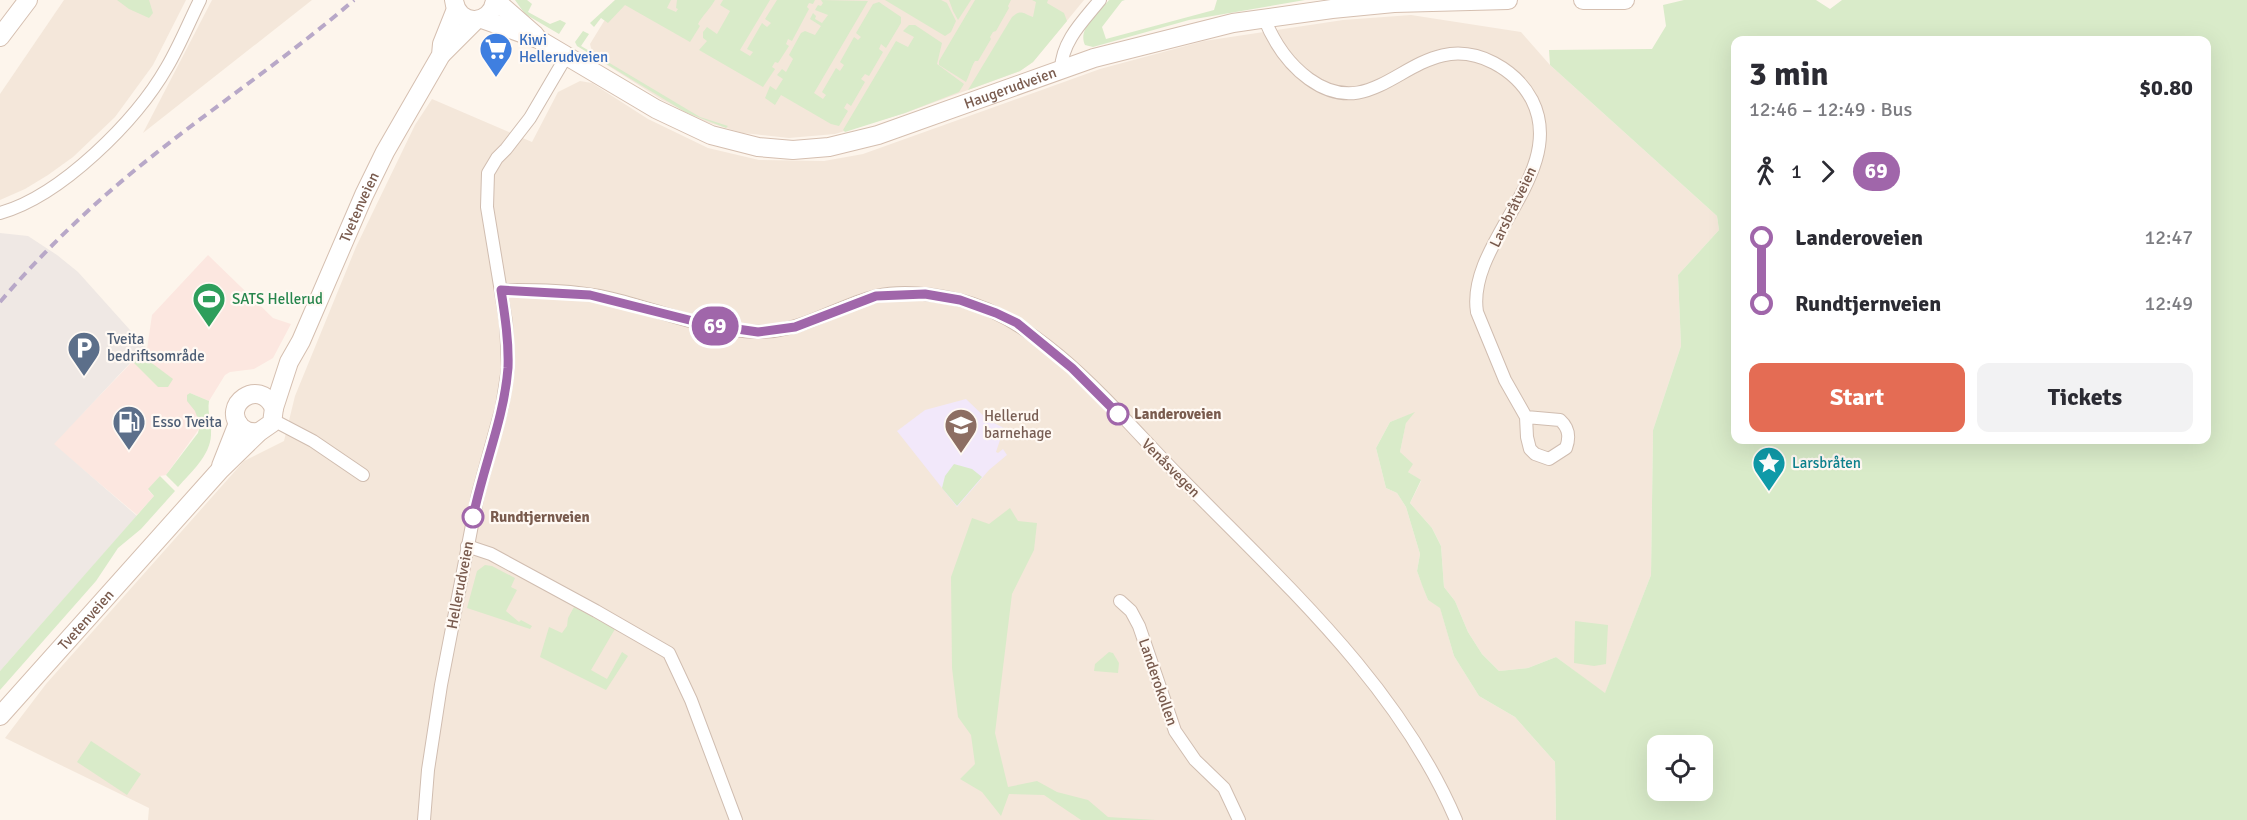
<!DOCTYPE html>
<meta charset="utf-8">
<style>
:root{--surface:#fff;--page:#f2f2f3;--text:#2b2b33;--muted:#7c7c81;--accent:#e46c54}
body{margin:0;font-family:Signika,sans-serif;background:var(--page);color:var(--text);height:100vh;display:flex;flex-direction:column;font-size:22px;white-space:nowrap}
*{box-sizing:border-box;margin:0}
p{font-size:20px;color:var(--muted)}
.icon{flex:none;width:33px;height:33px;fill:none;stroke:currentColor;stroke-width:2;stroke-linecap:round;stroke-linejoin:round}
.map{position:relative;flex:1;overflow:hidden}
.drawer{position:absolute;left:1731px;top:36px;width:480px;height:408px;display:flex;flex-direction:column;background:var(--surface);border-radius:12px;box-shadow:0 6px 24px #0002}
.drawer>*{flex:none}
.badge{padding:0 12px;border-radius:20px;font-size:21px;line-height:39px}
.buttons{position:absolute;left:1647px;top:735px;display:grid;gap:12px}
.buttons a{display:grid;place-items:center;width:66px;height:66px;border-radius:12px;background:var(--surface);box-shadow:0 6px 24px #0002;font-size:30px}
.map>.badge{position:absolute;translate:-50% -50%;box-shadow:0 0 0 3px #fff}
.legs{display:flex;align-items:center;gap:9px;height:66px;padding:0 18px;font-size:20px}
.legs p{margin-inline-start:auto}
.overview{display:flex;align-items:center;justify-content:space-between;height:102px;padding:0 18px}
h1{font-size:33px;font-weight:700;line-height:45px}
.primary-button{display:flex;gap:12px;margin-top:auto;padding:12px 18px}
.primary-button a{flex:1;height:69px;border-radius:12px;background:var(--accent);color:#fff;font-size:24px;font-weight:700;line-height:69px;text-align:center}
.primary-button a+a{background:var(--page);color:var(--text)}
ul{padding:0 18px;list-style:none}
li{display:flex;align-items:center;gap:21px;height:66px;font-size:22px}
li i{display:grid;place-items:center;width:9px;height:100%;margin:0 8px;background:currentColor}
li i::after{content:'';width:15px;height:15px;margin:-8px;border:4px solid;border-radius:50%;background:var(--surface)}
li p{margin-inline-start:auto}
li:first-child i{background:linear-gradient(#0000 50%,currentColor 0)}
li:last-child i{background:linear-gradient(currentColor 50%,#0000 0)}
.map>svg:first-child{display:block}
.residential{fill:#f4e7da}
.commercial{fill:#fce7e0}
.industrial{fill:#efe8e4}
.education{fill:#f2e8fa}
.green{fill:#d9ebc9;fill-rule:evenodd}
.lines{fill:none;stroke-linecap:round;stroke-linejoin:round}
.street-casing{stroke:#d0bdb0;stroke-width:14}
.secondary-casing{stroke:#d5bfb0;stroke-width:20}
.street{stroke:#fff;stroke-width:12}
.secondary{stroke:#fff;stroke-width:18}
.rail{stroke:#b8a8c8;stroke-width:4;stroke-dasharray:9 6;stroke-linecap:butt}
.line-1-casing{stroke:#fff;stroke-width:14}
.line-1{stroke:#a066aa;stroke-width:9}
.stop-1-dot{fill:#fff;stroke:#a066aa;stroke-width:3}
.labels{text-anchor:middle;stroke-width:4.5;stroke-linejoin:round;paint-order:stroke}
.shop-label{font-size:15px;fill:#366cbe;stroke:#fff9f3;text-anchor:start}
.street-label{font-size:15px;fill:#795b4e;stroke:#fff9f3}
.leisure-label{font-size:15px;fill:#27864d;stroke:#fff9f3;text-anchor:start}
.service-label{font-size:15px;fill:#4e5e75;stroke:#fff9f3;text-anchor:start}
.stop-label{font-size:15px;font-weight:bold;fill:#795b4e;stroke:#fff9f3;text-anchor:start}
.education-label{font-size:15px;fill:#785e54;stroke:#fff9f3;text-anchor:start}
.culture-label{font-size:15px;fill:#0d838f;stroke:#fff9f3;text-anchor:start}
</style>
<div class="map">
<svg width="2247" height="820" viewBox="0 0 2247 820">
<rect width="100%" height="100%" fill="#fdf5ec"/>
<!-- residential -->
<g class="residential">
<path d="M64 0H186L153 65 115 117 73 157 48 175 25 189 0 200V94Z"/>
<path d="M212 0H312L143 133Z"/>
<path d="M617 0H1084L1033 62 1020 71 905 113 835 134 789 138 743 133 706 122 662 100 593 56 590 44Z"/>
<path d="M1411 15 1521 32 1550 65 1717 216 1719 230 1678 275 1681 346 1653 430 1651 575 1605 694 1556 657 1528 668 1499 671 1482 654 1468 632 1455 601 1444 587 1441 546 1432 528 1410 503 1421 481 1408 472 1400 452 1406 422 1414 413 1390 422 1376 448 1386 488 1397 493 1406 507 1420 554 1417 571 1428 600 1440 607 1454 656 1479 696 1515 717 1555 762 1556 820H148L149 808 5 738 46 684 244 461 284 441 295 396 356 247 415 125 432 99 532 142 558 92 580 81 592 83 648 119 708 148 759 160 824 161 863 154 1100 69 1204 41 1343 20Z"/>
</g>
<!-- commercial -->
<path class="commercial" d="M208 255 273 318 291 324 273 358 254 369 230 372 225 375 209 401 190 393 199 420V429L166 475 160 476 148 490 154 496 137 515 53 444 132 362V357L147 349 152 315Z"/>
<!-- industrial -->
<path class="industrial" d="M0 233 28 236 57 255 78 272 147 349 141 355 133 356 132 361 54 444 137 516 0 671Z"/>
<!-- education -->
<path class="education" d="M966 399 988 420 1004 428 996 452 998 453 1003 449 1007 455 989 470 957 507 897 431 925 410Z"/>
<!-- green -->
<g class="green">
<path d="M117 0H149L153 13 149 18 129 9Z"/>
<path d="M515 0H527L532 4 528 12 550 24 560 20 566 23 559 34 525 14Z"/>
<path d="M615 0H671L667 8 676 12 678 9 676 8 677 0H715C710 9 702 16 698 24L700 26 690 42 625 5 608 23 601 18 594 27 590 23Z"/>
<path d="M723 0H770L740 50 750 56 753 52 747 49 762 23 767 27 771 23 765 19 777 0H815L813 4 809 3 807 7 809 9 792 41 788 39 786 44 789 46 778 63 775 62 772 67 775 69 763 87 699 50 707 41 703 38V32L707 27 717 34 730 11 720 5Z"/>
<path d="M821 0 868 1 814 93 823 99 826 95 822 92 836 68 840 71 844 65 840 62 854 37 858 40 861 37 856 33 873 4 879 2 901 17V23L886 48 881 44 879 49 883 52 869 76 865 74 861 79 865 82 851 106 847 103 844 108 848 111 839 126 831 124 781 95 775 105 765 98 770 86 776 90 783 79 777 75 782 69 786 72 793 59 789 55 801 33 805 31 815 35 821 26 810 19 813 13 816 16 815 19 822 23 828 15 815 10 818 5 821 6 823 3Z"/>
<path d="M885 0H941L947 3 956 21 951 32 945 36Z"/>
<path d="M949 0H971L958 20 953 11Z"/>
<path d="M975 0H1011L1008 6 1009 8 996 31 993 32 990 37 991 39 978 61H975C971 67 970 74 966 82L939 65V61Z"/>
<path d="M1032 0H1048L1047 3 1064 13 1067 21 1033 62 1020 71 968 90 1012 17C1021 9 1023 13 1033 17L1036 2Z"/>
<path d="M1109 0H1125L1122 1 1102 27 1106 39 1214 10 1217 0H1305L1189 20 1093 47 1085 45C1077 29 1099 12 1109 0Z"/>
<path d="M1684 0H1816L1830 9 1842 0H2247V820H1556L1555 762 1515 717 1479 696 1454 656 1440 608 1428 600 1422 585 1417 571 1420 554 1406 507 1397 493 1386 488 1376 448 1390 422 1415 412 1406 423 1400 452 1413 464 1408 472 1421 480 1410 503 1432 528 1441 546 1444 587 1455 601 1468 632 1482 654 1499 671 1528 668 1556 657 1605 693 1651 575 1653 430 1681 346 1678 275 1719 230 1717 216 1550 65 1549 50 1652 49 1666 26 1663 5ZM1736 40H2206V440H1736ZM1658 746H1702V790H1658Z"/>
<path d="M909 25H915L942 43 937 64 964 84 959 92 905 113 845 132 843 130 896 41 908 47 914 37 903 31Z"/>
<path d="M583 31 589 34 581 46 700 117 728 126 726 128 685 112 577 46 575 42Z"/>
<path d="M135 354 141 355 173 379 168 387H158L132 361Z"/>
<path d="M190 393 209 401C207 413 212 423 211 435 210 456 191 472 178 487L166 475 198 433 200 425 195 411 187 401V395Z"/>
<path d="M954 464 972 469 982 477 957 506 942 488 945 476Z"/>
<path d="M160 476 175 491 141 529 118 548 96 581 0 690V671L154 496 148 489Z"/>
<path d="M1010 508 1018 521 1037 523 1034 550 1012 594 995 733 1008 787 1037 781 1057 792 1088 800 1108 817 1156 820H1081L1044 795 1009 794 1001 816 982 792 960 779 975 764 971 735 958 717 952 668 951 577 972 518 989 524Z"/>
<path d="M485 565 492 566 515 578 511 587 517 590 506 611 519 622 521 620 532 626 530 629 467 608 477 571Z"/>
<path d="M574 607 615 629 591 670 607 679 622 652 628 656 606 690 540 657 549 627 562 633 567 626 568 618Z"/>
<path d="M1575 621 1608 625 1606 664 1594 666 1574 663Z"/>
<path d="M1109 652 1113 653 1119 663 1118 673 1094 671 1095 664Z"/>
<path d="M91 741 141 774 127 795 77 762Z"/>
</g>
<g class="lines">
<defs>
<g id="street">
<path d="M1264 18C1274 43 1287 63 1309 79 1381 131 1415 22 1494 63 1511 72 1523 83 1532 100 1569 173 1466 242 1477 312L1505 380 1526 417 1527 437 1530 449 1535 454 1549 459 1566 448C1570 437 1569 428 1560 420L1526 417"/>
<path d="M1061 69C1062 41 1083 21 1100 0"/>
<path d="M0 213C61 196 136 121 167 67 180 45 189 22 200 0"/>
<path d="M501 290C537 290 574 290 609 298 662 310 718 337 774 331 810 326 841 305 876 296 902 290 934 294 960 300 1045 321 1118 414 1178 475 1280 580 1397 682 1456 820"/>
<path d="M273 420 313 441 363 475"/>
<path d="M467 546 491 554 596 611 669 653 691 700 736 820"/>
<path d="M1120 601 1131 611 1139 626 1175 731 1195 760 1224 788 1239 820"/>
<path d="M424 820 428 770 441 685 478 494 502 407 508 368 506 322 487 207 488 173 497 158 506 149 530 118 567 55"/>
</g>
<g id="secondary">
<path d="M454 0C457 27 492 26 495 0"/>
<path d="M495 0 535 35"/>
<path d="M1583 0H1625"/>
<path id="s1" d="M482 19 538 39 656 109 711 135 758 147 793 150 829 147 878 135 1094 58 1233 23 1332 9 1394 3 1508 0"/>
<path d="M0 37 28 0"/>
<path d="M442 54 475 21"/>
<path d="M259 432C252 433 246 432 241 427 220 406 259 376 274 408"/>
<path d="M221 466 238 423"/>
<path id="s2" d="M0 716 220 470 259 432 272 423 274 408 289 362 301 341 364 195 385 152 441 55 442 44 456 9"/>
</g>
</defs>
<!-- street casing -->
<use href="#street" class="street-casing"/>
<!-- secondary casing -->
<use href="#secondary" class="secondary-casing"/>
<!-- street -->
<use href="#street" class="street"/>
<!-- secondary -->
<use href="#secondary" class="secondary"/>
<!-- rail -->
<path class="rail" d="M0 302C36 260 75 221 116 186 193 120 278 66 354 0"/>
</g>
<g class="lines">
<defs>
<path id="line-1" d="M473 517C483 467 504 419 508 368 509 342 505 316 501 290L590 295 709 325 758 332 795 327 876 296 925 294 960 300 996 313 1017 323 1072 368 1118 414"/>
</defs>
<!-- line-1 casing -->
<use href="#line-1" class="line-1-casing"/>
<!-- line-1 -->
<use href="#line-1" class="line-1"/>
</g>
<!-- icons -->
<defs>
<symbol id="supermarket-pin" viewBox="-11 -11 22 30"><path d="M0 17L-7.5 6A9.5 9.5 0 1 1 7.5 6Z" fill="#3f7fe0" stroke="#fff9f3"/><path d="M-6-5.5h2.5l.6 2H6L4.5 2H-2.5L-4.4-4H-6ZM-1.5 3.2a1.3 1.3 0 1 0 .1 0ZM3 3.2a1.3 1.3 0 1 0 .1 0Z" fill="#fff"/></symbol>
<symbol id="stadium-pin" viewBox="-11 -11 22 30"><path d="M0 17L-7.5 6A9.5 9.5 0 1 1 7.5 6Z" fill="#2e9e5b" stroke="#fff9f3"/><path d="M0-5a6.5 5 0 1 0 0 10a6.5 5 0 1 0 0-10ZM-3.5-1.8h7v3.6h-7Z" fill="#fff"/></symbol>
<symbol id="parking-pin" viewBox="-11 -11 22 30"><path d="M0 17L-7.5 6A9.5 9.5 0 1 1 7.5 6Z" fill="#5c6f8a" stroke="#fff9f3"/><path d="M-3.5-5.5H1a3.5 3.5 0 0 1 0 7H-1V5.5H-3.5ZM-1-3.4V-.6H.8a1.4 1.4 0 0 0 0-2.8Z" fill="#fff"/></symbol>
<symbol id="fuel-pin" viewBox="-11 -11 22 30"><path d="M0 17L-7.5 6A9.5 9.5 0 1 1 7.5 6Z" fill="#5c6f8a" stroke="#fff9f3"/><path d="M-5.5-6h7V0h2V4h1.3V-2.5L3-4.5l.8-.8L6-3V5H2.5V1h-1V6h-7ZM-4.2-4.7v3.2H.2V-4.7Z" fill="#fff"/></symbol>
<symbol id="school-pin" viewBox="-11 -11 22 30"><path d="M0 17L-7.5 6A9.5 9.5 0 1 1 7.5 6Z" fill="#8d6e63" stroke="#fff9f3"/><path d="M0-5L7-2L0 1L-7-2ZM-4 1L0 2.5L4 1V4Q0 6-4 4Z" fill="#fff"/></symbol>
<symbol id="sight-pin" viewBox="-11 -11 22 30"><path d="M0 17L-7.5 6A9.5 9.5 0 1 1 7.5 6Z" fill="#0f9aa8" stroke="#fff9f3"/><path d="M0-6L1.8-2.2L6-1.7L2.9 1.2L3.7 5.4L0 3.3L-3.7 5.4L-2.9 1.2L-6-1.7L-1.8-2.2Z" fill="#fff"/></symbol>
</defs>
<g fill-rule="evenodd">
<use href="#supermarket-pin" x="477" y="30" width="38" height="52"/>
<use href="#stadium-pin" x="190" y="280" width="38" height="52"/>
<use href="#parking-pin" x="65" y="329" width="38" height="52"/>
<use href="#fuel-pin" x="110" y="403" width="38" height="52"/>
<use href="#school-pin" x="942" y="406" width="38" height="52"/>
<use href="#sight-pin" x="1750" y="444" width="38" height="52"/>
</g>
<!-- markers -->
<g class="stop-1-dot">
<circle cx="1118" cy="414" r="10"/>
<circle cx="473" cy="517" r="10"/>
</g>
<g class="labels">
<!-- shop labels -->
<g class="shop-label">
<text x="519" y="45">Kiwi<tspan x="519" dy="17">Hellerudveien</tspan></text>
</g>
<!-- street labels -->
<g class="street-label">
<text dy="5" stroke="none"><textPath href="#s1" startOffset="568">Haugerudveien</textPath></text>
<text dy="5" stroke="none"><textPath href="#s2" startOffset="634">Tvetenveien</textPath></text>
<text transform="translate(1513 207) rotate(-64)" y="5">Larsbråtveien</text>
<text transform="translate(1171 468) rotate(45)" y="5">Venåsvegen</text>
<text transform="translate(460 585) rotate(-79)" y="5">Hellerudveien</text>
<text dy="5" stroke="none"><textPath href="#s2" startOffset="129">Tvetenveien</textPath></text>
<text transform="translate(1158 682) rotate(71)" y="5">Landerokollen</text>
</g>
<!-- leisure labels -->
<g class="leisure-label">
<text x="232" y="304">SATS Hellerud</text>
</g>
<!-- service labels -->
<g class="service-label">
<text x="107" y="344">Tveita<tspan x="107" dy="17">bedriftsområde</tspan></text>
<text x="152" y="427">Esso Tveita</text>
</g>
<!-- stop labels -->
<g class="stop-label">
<text x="1134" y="419">Landeroveien</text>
<text x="490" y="522">Rundtjernveien</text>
</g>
<!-- education labels -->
<g class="education-label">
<text x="984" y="421">Hellerud<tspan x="984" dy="17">barnehage</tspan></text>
</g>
<!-- culture labels -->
<g class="culture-label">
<text x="1792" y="468">Larsbråten</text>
</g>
</g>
</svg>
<div class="buttons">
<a><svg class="icon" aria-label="locate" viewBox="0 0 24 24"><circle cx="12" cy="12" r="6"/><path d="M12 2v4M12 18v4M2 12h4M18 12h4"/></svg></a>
</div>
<b class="badge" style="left:715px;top:326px;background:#a066aa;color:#fff">69</b>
<section class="drawer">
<div class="overview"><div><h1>3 min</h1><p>12:46 – 12:49 · Bus</p></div><b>$0.80</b></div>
<div class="legs"><svg class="icon" aria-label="walk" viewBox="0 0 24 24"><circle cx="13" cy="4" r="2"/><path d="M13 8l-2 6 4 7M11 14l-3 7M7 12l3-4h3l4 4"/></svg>1<svg class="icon" aria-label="forward" viewBox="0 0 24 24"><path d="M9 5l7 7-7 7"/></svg><b class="badge" style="background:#a066aa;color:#fff">69</b></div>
<ul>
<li><i style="color:#a066aa"></i><b>Landeroveien</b><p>12:47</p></li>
<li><i style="color:#a066aa"></i><b>Rundtjernveien</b><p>12:49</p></li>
</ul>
<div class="primary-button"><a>Start</a><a>Tickets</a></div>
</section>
</div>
